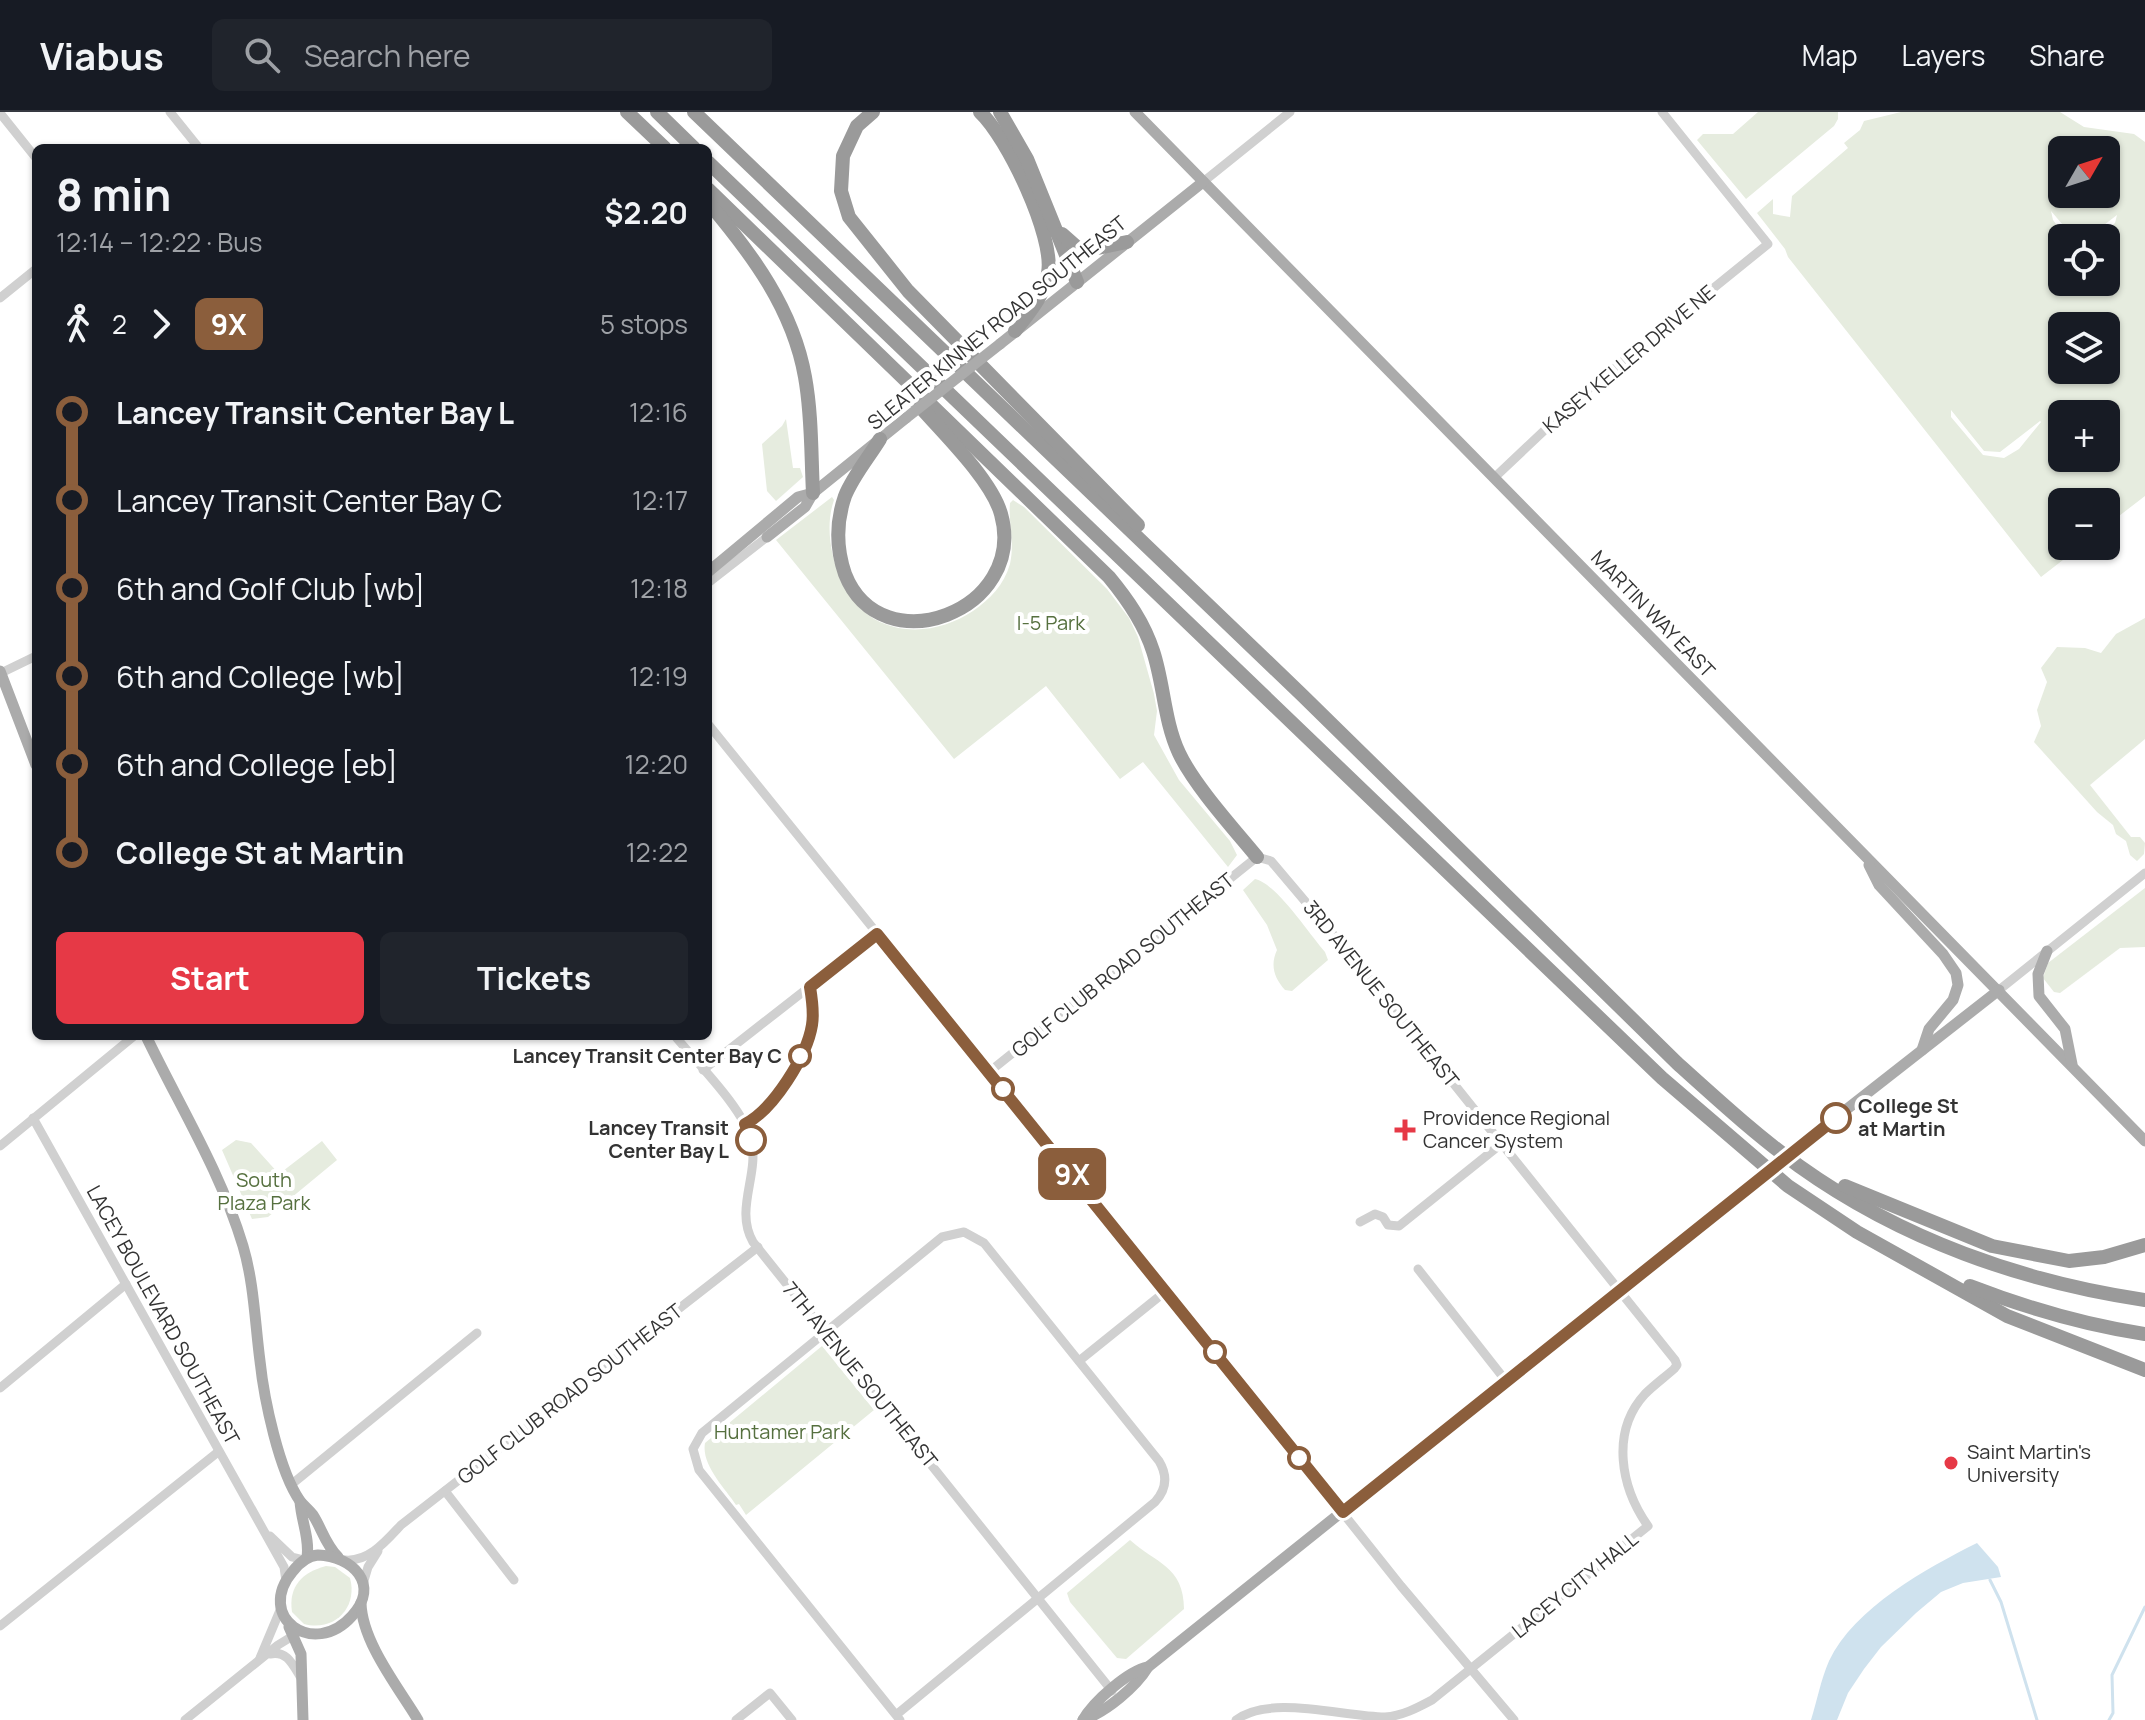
<!DOCTYPE html>
<meta charset="utf-8">
<style>
:root{--surface:#171b24;--page:#20242c;--text:#f1f3f6;--muted:#9ea1a6;--line:#363941;--accent:#e63946}
body{margin:0;font-family:Manrope,sans-serif;background:var(--page);color:var(--text);height:100vh;display:flex;flex-direction:column;font-size:30px;white-space:nowrap}
*{box-sizing:border-box;margin:0}
p{font-size:26px;color:var(--muted)}
.icon{flex:none;width:44px;height:44px;fill:none;stroke:currentColor;stroke-width:2;stroke-linecap:round;stroke-linejoin:round}
.map{position:relative;flex:1;overflow:hidden}
.details{position:absolute;left:32px;top:32px;width:680px;height:896px;display:flex;flex-direction:column;background:var(--surface);border-radius:12px;box-shadow:0 2px 6px #0004}
.details>*{flex:none}
.badge{padding:0 16px;border-radius:12px;font-size:28px;line-height:52px}
.needle{width:52px;rotate:51deg}
.fabs{position:absolute;left:2048px;top:24px;display:grid;gap:16px}
.fabs a{display:grid;place-items:center;width:72px;height:72px;border-radius:12px;background:var(--surface);box-shadow:0 2px 6px #0004;font-size:40px}
.map>.badge{position:absolute;translate:-50% -50%;box-shadow:0 0 0 4px #fff}
.legs{display:flex;align-items:center;gap:12px;height:88px;padding:0 24px;font-size:26px}
.legs p{margin-inline-start:auto}
.overview{display:flex;align-items:center;justify-content:space-between;height:136px;padding:0 24px}
h1{font-size:44px;font-weight:700;line-height:60px}
.action{display:flex;gap:16px;margin-top:auto;padding:16px 24px}
.action a{flex:1;height:92px;border-radius:12px;background:var(--accent);color:#fff;font-size:32px;font-weight:700;line-height:92px;text-align:center}
.action a+a{background:var(--page);color:var(--text)}
ul{padding:0 24px;list-style:none}
li{display:flex;align-items:center;gap:28px;height:88px;font-size:30px}
li i{display:grid;place-items:center;width:12px;height:100%;margin:0 10px;background:currentColor}
li i::after{content:'';width:20px;height:20px;margin:-10px;border:6px solid;border-radius:50%;background:var(--surface)}
li p{margin-inline-start:auto}
li:first-child i{background:linear-gradient(#0000 50%,currentColor 0)}
li:last-child i{background:linear-gradient(currentColor 50%,#0000 0)}
header{display:flex;align-items:center;gap:48px;box-sizing:border-box;height:112px;padding:0 40px;background:var(--surface);border-bottom:2px solid var(--line)}
header strong{font-size:38px}
nav{display:flex;gap:44px;margin-inline-start:auto;font-size:28px}
.search{width:560px;height:72px;background:var(--page);display:flex;align-items:center;gap:20px;box-sizing:border-box;padding:0 28px;border-radius:12px;color:var(--muted);font-size:30px}
.map>svg:first-child{display:block}
.green{fill:#e6ecdf;fill-rule:evenodd}
.water{fill:#cfe2ee}
.lines{fill:none;stroke-linecap:round;stroke-linejoin:round}
.stream{stroke:#cfe2ee;stroke-width:3}
.minor{stroke:#d0d0d0;stroke-width:9}
.major{stroke:#ababab;stroke-width:11}
.highway{stroke:#9a9a9a;stroke-width:14}
.major-bridge{stroke:#ababab;stroke-width:11}
.line-1-casing{stroke:#fff;stroke-width:18}
.line-1{stroke:#8b5e3c;stroke-width:12}
.stop-1-dot{fill:#fff;stroke:#8b5e3c;stroke-width:4}
.poi-dot{fill:#e63946;stroke:#fff;stroke-width:3}
.labels{text-anchor:middle;stroke-width:8;stroke-linejoin:round;paint-order:stroke}
.street-label{font-size:20px;fill:#333;stroke:#fff}
.park-label{font-size:20px;fill:#56703f;stroke:#fff}
.stop-label{font-size:20px;font-weight:bold;fill:#333;stroke:#fff;text-anchor:end}
.poi-label{font-size:20px;fill:#333;stroke:#fff;text-anchor:start}
</style>
<header>
<strong>Viabus</strong>
<div class="search"><svg class="icon" aria-label="search" viewBox="0 0 24 24"><circle cx="10" cy="10" r="6"/><path d="M15 15l6 6"/></svg>Search here</div>
<nav><a>Map</a><a>Layers</a><a>Share</a></nav>
</header>
<div class="map">
<svg width="2145" height="1608" viewBox="0 0 2145 1608">
<rect width="100%" height="100%" fill="#fff"/>
<!-- green -->
<g class="green">
<path d="M1758 0H1838V7L1834 14 1746 87 1697 28 1703 22H1733Z"/>
<path d="M1901 0H2060L2084 15 2134 22 2145 30V384L2106 414V390H2062V434H2081L2041 465 1788 145 1785 137 1757 101 1773 87V102L1790 105 1792 84 1848 36 1844 31 1860 18 1864 9ZM2062 38H2106V82H2062ZM2051 99 2074 126H2087L2117 103 2115 111 2098 126H2106V170H2062V126H2066L2053 108ZM2062 214H2106V258H2062ZM1951 298 1984 339 2000 340 2040 309 2041 310 2019 337 2004 346 1983 343 1951 305ZM2062 302H2106V346H2062Z"/>
<path d="M786 307 793 356H800L803 365 776 389 767 379 762 332 782 314Z"/>
<path d="M832 385 834 388C820 427 840 492 880 510 911 524 946 517 973 499 990 487 1004 473 1010 452 1015 429 1008 411 1010 391L1013 388 1024 395 1107 477 1129 506 1138 525 1154 582 1157 599 1154 623 1179 668 1230 729 1237 743 1228 755 1143 650 1120 667 1046 574 954 647 776 428Z"/>
<path d="M2145 506V627L2090 673 2131 725H2140L2145 731 2144 742 2137 749 2130 743 2126 729 2116 722 2113 713 2097 700 2034 630 2041 614 2037 598 2047 570 2041 556 2057 535 2085 536 2101 541 2116 522Z"/>
<path d="M1255 767C1276 771 1309 822 1325 840L1328 848 1292 879 1285 878C1274 866 1270 853 1277 838L1267 813 1243 778Z"/>
<path d="M2145 776V835L2120 836 2060 881 2054 880 2043 866 2048 851Z"/>
<path d="M236 1028 251 1031 279 1062 322 1029 337 1048 268 1105 252 1107 222 1038Z"/>
<path d="M822 1234 874 1298 746 1403 739 1392 736 1393C725 1376 701 1353 705 1331Z"/>
<path d="M1130 1428C1155 1451 1184 1454 1184 1497L1126 1547 1117 1546 1070 1490 1067 1481Z"/>
<path d="M326 1454 335 1455 350 1466C358 1495 335 1520 304 1512L292 1500C288 1474 303 1460 326 1454Z"/>
</g>
<!-- water -->
<path class="water" d="M1977 1431 1998 1455 2001 1465 1963 1471 1941 1480 1916 1501 1881 1535 1864 1557 1848 1581 1837 1608H1811C1817 1589 1821 1567 1829 1549 1854 1496 1927 1456 1977 1431Z"/>
<g class="lines">
<!-- stream -->
<g class="stream">
<path d="M1990 1468 2001 1490 2037 1608"/>
<path d="M2109 1608 2113 1601 2112 1563 2145 1495"/>
</g>
<!-- minor -->
<g class="minor">
<path d="M170 0 199 36"/>
<path d="M0 1 36 46"/>
<path d="M1203 70 1290 0"/>
<path d="M0 186 36 157"/>
<path d="M1494 366 1585 280 1768 132 1662 0"/>
<path d="M708 471 767 425"/>
<path d="M1 561 36 544"/>
<path d="M708 612 1158 1169 1401 1474 1514 1608"/>
<path d="M1999 878 2145 761"/>
<path d="M675 924C696 950 744 997 751 1028 760 1062 734 1097 753 1130L1112 1579"/>
<path d="M703 958 877 822"/>
<path d="M989 960 1257 745 1271 749 1353 846 1675 1248 1677 1253 1674 1257C1665 1265 1654 1273 1645 1282 1610 1320 1621 1376 1648 1414L1432 1588C1417 1596 1402 1604 1385 1605 1344 1605 1270 1582 1236 1608"/>
<path d="M33 1006 284 1455 286 1469"/>
<path d="M0 1034 134 924"/>
<path d="M1360 1110 1375 1102 1383 1105 1388 1113 1399 1114 1501 1032"/>
<path d="M1418 1157 1506 1269"/>
<path d="M1079 1249 1166 1179"/>
<path d="M0 1276 126 1172"/>
<path d="M292 1372 477 1221"/>
<path d="M445 1379 514 1468"/>
<path d="M270 1424 292 1445 304 1448"/>
<path d="M345 1448C369 1450 386 1429 401 1413L758 1135"/>
<path d="M363 1472 368 1455 378 1439"/>
<path d="M0 1514 218 1340"/>
<path d="M270 1542C287 1538 293 1553 301 1566"/>
<path d="M260 1546 281 1496"/>
<path d="M896 1603 1155 1390C1166 1378 1168 1364 1159 1349L984 1131 964 1120 942 1125 702 1321 693 1337 699 1358 900 1608"/>
<path d="M185 1608 278 1533 296 1522"/>
<path d="M736 1608 770 1581 792 1608"/>
</g>
<!-- major -->
<g class="major">
<path d="M1135 0 2145 1029"/>
<path d="M1000 232 1203 70"/>
<path d="M767 425 805 395 813 381 906 306"/>
<path d="M708 460 798 385 813 381"/>
<path d="M0 559 36 653"/>
<path d="M1869 753 1879 773 1943 842 1956 861 1958 873 1953 888 1929 917 1922 938"/>
<path d="M2047 839 2038 862 2039 884 2065 917 2072 952"/>
<path d="M146 924C180 995 220 1058 243 1134 254 1171 255 1211 260 1249 264 1287 279 1359 300 1389 304 1394 309 1398 313 1403 322 1417 325 1432 338 1445"/>
<path d="M1824 1015 1999 878"/>
<path d="M300 1389C301 1409 310 1426 307 1445"/>
<path d="M318 1443C352 1444 381 1472 352 1504 314 1547 254 1505 293 1459 300 1450 307 1444 318 1443Z"/>
<path d="M361 1491C362 1530 398 1575 418 1608"/>
<path d="M289 1515 301 1542 303 1608"/>
<path d="M1083 1608C1106 1600 1136 1575 1148 1555L1739 1082"/>
<path d="M1083 1608C1093 1590 1128 1559 1148 1555"/>
</g>
<!-- highway -->
<g class="highway">
<path d="M627 0 665 36"/>
<path d="M657 0 694 36"/>
<path d="M694 0 1302 583 1677 951C1717 987 1756 1023 1799 1054 1901 1127 2022 1170 2145 1188"/>
<path d="M873 0 857 14 843 44 841 79 849 105 908 179 1138 413"/>
<path d="M980 0C1007 25 1055 125 1048 161 1045 183 1028 202 1015 219"/>
<path d="M1000 0 1027 47 1077 170"/>
<path d="M708 50 1662 966 1788 1074 1857 1120 2007 1204 2145 1258"/>
<path d="M708 77 1109 465C1128 488 1144 511 1153 539 1164 572 1164 609 1179 641 1194 673 1234 717 1257 745"/>
<path d="M708 90C752 142 793 197 805 265 812 303 811 343 813 381"/>
<path d="M1062 122 1079 137 1098 136 1127 130"/>
<path d="M880 327C869 345 853 364 845 384 836 410 836 436 845 462 881 554 1028 499 1001 402 991 366 938 316 913 287"/>
<path d="M1845 1074 1992 1134 2069 1149 2104 1145 2145 1133"/>
<path d="M1970 1174C2027 1196 2084 1213 2145 1222"/>
</g>
<!-- major-bridge -->
<g class="major-bridge">
<path d="M906 306 1000 232"/>
<path d="M1739 1082 1824 1015"/>
</g>
</g>
<g class="lines">
<defs>
<path id="line-1" d="M751 1028 745 1012C773 998 807 944 812 913 814 901 812 887 810 875L877 822 1343 1400 1836 1006"/>
</defs>
<!-- line-1 casing -->
<use href="#line-1" class="line-1-casing"/>
<!-- line-1 -->
<use href="#line-1" class="line-1"/>
</g>
<!-- markers -->
<g class="stop-1-dot">
<circle cx="800" cy="944" r="10"/>
<circle cx="1003" cy="977" r="10"/>
<circle cx="1836" cy="1006" r="14"/>
<circle cx="751" cy="1028" r="14"/>
<circle cx="1215" cy="1240" r="10"/>
<circle cx="1299" cy="1346" r="10"/>
</g>
<g class="poi-dot">
<path d="M1401 1006h8v8h8v8h-8v8h-8v-8h-8v-8h8z"/>
<circle cx="1951" cy="1351" r="8"/>
</g>
<g class="labels">
<!-- street labels -->
<g class="street-label">
<text transform="translate(997 211) rotate(-39)" y="7">SLEATER KINNEY ROAD SOUTHEAST</text>
<text transform="translate(1629 247) rotate(-40)" y="7">KASEY KELLER DRIVE NE</text>
<text transform="translate(1653 502) rotate(46)" y="7">MARTIN WAY EAST</text>
<text transform="translate(1123 853) rotate(-39)" y="7">GOLF CLUB ROAD SOUTHEAST</text>
<text transform="translate(1381 882) rotate(51)" y="7">3RD AVENUE SOUTHEAST</text>
<text transform="translate(163 1203) rotate(61)" y="7">LACEY BOULEVARD SOUTHEAST</text>
<text transform="translate(860 1263) rotate(51)" y="7">7TH AVENUE SOUTHEAST</text>
<text transform="translate(570 1282) rotate(-38)" y="7">GOLF CLUB ROAD SOUTHEAST</text>
<text transform="translate(1575 1473) rotate(-39)" y="7">LACEY CITY HALL</text>
</g>
<!-- park labels -->
<g class="park-label">
<text x="1051" y="518">I-5 Park</text>
<text x="264" y="1075">South<tspan x="264" dy="23">Plaza Park</tspan></text>
<text x="782" y="1327">Huntamer Park</text>
</g>
<!-- stop labels -->
<g class="stop-label">
<text x="782" y="951">Lancey Transit Center Bay C</text>
<text x="1858" y="1001" text-anchor="start">College St<tspan x="1858" dy="23">at Martin</tspan></text>
<text x="729" y="1023">Lancey Transit<tspan x="729" dy="23">Center Bay L</tspan></text>
</g>
<!-- poi labels -->
<g class="poi-label">
<text x="1423" y="1013">Providence Regional<tspan x="1423" dy="23">Cancer System</tspan></text>
<text x="1967" y="1347">Saint Martin's<tspan x="1967" dy="23">University</tspan></text>
</g>
</g>
</svg>
<div class="fabs">
<a><svg class="needle" viewBox="-14 -14 28 28"><path d="M0-13l5 13h-10z" fill="#e53935"/><path d="M0 13l5-13h-10z" fill="#9ea1a6"/></svg></a>
<a><svg class="icon" aria-label="locate" viewBox="0 0 24 24"><circle cx="12" cy="12" r="6"/><path d="M12 2v4M12 18v4M2 12h4M18 12h4"/></svg></a>
<a><svg class="icon" aria-label="layers" viewBox="0 0 24 24"><path d="M12 4l9 5-9 5-9-5zM3 14l9 5 9-5"/></svg></a>
<a>+</a>
<a>−</a>
</div>
<b class="badge" style="left:1072px;top:1062px;background:#8b5e3c;color:#fff">9X</b>
<section class="details">
<div class="overview"><div><h1>8 min</h1><p>12:14 – 12:22 · Bus</p></div><b>$2.20</b></div>
<div class="legs"><svg class="icon" aria-label="walk" viewBox="0 0 24 24"><circle cx="13" cy="4" r="2"/><path d="M13 8l-2 6 4 7M11 14l-3 7M7 12l3-4h3l4 4"/></svg>2<svg class="icon" aria-label="forward" viewBox="0 0 24 24"><path d="M9 5l7 7-7 7"/></svg><b class="badge" style="background:#8b5e3c;color:#fff">9X</b><p>5 stops</p></div>
<ul>
<li><i style="color:#8b5e3c"></i><b>Lancey Transit Center Bay L</b><p>12:16</p></li>
<li><i style="color:#8b5e3c"></i><span>Lancey Transit Center Bay C</span><p>12:17</p></li>
<li><i style="color:#8b5e3c"></i><span>6th and Golf Club [wb]</span><p>12:18</p></li>
<li><i style="color:#8b5e3c"></i><span>6th and College [wb]</span><p>12:19</p></li>
<li><i style="color:#8b5e3c"></i><span>6th and College [eb]</span><p>12:20</p></li>
<li><i style="color:#8b5e3c"></i><b>College St at Martin</b><p>12:22</p></li>
</ul>
<div class="action"><a>Start</a><a>Tickets</a></div>
</section>
</div>
